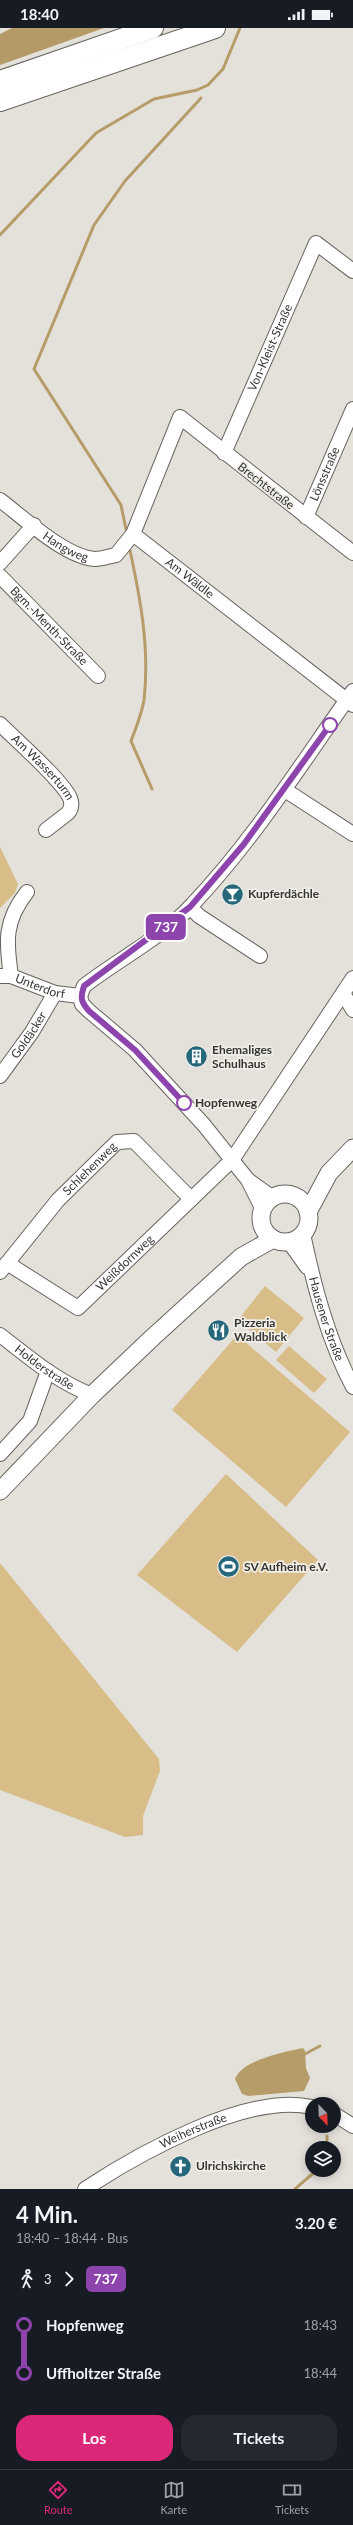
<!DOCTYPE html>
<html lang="de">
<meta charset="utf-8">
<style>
:root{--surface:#171b24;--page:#242831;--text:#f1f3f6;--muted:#9ea1a6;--line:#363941;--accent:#db2777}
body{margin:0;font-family:Lato,sans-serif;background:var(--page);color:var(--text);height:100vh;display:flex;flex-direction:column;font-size:15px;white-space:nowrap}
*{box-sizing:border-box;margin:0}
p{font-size:13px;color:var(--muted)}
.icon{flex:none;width:22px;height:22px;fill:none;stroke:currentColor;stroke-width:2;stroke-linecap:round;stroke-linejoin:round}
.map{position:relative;height:2161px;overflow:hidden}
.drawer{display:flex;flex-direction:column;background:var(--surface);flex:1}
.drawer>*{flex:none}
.badge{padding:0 8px;border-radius:6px;font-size:14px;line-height:26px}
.needle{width:26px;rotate:157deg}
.controls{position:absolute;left:305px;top:2069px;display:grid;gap:8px}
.controls a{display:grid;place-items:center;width:36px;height:36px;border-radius:50%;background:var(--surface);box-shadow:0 2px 10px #0003;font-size:20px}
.map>.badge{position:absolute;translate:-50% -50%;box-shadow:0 0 0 2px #fff}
.legs{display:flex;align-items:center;gap:6px;height:44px;padding:0 16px;font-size:13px}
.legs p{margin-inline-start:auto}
.headline{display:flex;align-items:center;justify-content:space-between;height:68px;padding:0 16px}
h1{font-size:22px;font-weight:700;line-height:30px}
.primary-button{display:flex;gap:8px;margin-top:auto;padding:8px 16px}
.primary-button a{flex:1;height:46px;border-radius:16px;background:var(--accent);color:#fff;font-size:16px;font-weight:700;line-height:46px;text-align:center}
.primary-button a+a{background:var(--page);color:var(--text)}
ul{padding:0 16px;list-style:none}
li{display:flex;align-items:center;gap:14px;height:48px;font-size:15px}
li i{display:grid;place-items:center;width:6px;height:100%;margin:0 5px;background:currentColor}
li i::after{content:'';width:10px;height:10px;margin:-5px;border:3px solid;border-radius:50%;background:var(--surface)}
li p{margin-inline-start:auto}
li:first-child i{background:linear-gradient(#0000 50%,currentColor 0)}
li:last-child i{background:linear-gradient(currentColor 50%,#0000 0)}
.status{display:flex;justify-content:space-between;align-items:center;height:28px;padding:0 20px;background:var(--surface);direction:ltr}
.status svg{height:11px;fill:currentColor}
.tab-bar{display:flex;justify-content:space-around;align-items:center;height:56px;border-top:1px solid var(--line);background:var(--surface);font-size:11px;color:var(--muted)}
.tab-bar a{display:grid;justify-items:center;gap:2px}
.tab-bar .current{color:var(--accent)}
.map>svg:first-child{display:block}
.green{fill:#d8bd88}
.forest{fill:#b49a66}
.water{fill:#b69c68}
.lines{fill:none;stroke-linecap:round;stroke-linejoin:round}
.stream{stroke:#b69c68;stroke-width:3}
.minor-casing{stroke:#67645f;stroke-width:16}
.major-casing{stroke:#67645f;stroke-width:19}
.highway-casing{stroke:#67645f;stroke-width:22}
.minor{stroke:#fff;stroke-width:14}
.major{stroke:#fff;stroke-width:17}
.highway{stroke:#fff;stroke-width:20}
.line-1-casing{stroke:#fff;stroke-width:9}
.line-1{stroke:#8e44ad;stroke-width:6}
.stop-1-dot{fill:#fff;stroke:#8e44ad;stroke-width:2}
.labels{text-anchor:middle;stroke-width:3.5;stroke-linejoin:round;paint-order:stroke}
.street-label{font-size:12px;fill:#363532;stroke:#f1eee8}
.poi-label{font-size:12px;font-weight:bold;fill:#363532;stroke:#f1eee8;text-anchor:start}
.stop-label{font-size:12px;font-weight:bold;fill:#363532;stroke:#f1eee8;text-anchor:start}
</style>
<div class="status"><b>18:40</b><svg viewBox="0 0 49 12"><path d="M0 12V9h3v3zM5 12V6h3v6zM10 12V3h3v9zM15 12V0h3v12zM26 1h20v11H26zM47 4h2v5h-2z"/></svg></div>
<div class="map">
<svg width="353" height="2161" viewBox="0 0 353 2161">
<rect width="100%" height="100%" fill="#e4e1db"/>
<!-- green -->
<g class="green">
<path d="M0 819 18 856 15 865 0 880Z"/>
<path d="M265 1258 304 1290 276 1324 238 1292Z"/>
<path d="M237 1307 350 1404 286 1479 172 1382Z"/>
<path d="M289 1318 327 1351 314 1365 276 1332Z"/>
<path d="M226 1446 318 1532 237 1624 137 1547Z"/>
<path d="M0 1535 159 1731 160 1743 143 1788V1807L125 1809 0 1762Z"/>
</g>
<!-- forest -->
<path class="forest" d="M12 0H104L0 37V6Z"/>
<!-- water -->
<path class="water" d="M303 2020 305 2023 306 2040 310 2050 304 2063 248 2068 242 2066 235 2051C242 2032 284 2024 303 2020Z"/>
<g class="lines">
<!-- stream -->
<g class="stream">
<path d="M0 207 96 105 154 71 197 62 208 57 223 41 240 0"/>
<path d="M127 506 121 477 34 341 94 197 125 153 201 70"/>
<path d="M129 518C140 568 150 620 144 672 142 685 136 700 131 713L152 761"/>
<path d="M305 2026 320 2018"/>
<path d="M327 2108V2120"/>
<path d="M295 2161 317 2142"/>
</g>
<defs>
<g id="minor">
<path id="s1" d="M224 425 316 215 353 243"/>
<path id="s2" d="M0 472C24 490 65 529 95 531 102 531 110 528 116 527L133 506"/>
<path id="s3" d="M306 489 353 381"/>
<path id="s4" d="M353 525 180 389 133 506 353 677"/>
<path d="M0 535 34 497"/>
<path id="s5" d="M0 548 98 648"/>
<path id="s6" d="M0 696C16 712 62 752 70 770 72 775 72 780 68 785L46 802"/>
<path d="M285 762 353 806"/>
<path d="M190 879 199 888 260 928"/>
<path id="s7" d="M0 948H11L55 965 80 968"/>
<path d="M11 948C6 914 4 893 27 864"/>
<path d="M343 965 353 982"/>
<path d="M80 968 84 958C119 931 161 910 191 878 253 813 301 736 353 663"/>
<path d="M80 968 82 976 89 983 135 1022 204 1097 248 1152 273 1170"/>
<path id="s8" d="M0 1048 32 1004 55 965"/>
<path d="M249 1154 263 1182"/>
<path id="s9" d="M303 1206C314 1258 328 1312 353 1359"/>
<path d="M289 1214 307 1239"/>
<path id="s10" d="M7 1235 78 1280 232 1132 353 950"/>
<path id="s11" d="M0 1244 58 1172 117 1114 134 1113 191 1171"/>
<path id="s12" d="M0 1307C29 1329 57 1354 92 1367"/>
<path d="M0 1426 30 1393 48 1343"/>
<path d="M334 2086 353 2098"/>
<path id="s13" d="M85 2161C138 2126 248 2064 312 2079"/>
</g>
<g id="major">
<circle cx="285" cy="1190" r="24"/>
<path d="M308 1184 329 1145 353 1120"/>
<path d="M0 1463 92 1367 153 1309 241 1229 273 1211"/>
</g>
<g id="highway">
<path d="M0 53 153 0"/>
<path d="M0 73 215 0"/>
</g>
</defs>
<!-- minor casing -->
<use href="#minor" class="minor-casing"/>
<!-- major casing -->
<use href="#major" class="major-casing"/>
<!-- highway casing -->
<use href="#highway" class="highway-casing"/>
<!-- minor -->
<use href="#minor" class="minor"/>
<!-- major -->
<use href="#major" class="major"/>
<!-- highway -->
<use href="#highway" class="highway"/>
</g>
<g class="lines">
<defs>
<path id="line-1" d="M184 1075 135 1022 89 983C81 974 80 970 84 958L190 879 244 816 330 697"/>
</defs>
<!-- line-1 casing -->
<use href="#line-1" class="line-1-casing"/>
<!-- line-1 -->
<use href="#line-1" class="line-1"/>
</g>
<!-- icons -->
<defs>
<symbol id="bar-disc" viewBox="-11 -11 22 22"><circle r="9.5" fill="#27677c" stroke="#f1eee8"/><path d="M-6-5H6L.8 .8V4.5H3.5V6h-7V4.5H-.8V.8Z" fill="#fff"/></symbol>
<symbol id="building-disc" viewBox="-11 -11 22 22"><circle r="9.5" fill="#27677c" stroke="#f1eee8"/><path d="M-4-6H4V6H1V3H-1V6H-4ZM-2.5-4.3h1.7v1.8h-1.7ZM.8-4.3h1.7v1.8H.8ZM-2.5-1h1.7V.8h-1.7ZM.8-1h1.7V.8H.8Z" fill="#fff"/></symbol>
<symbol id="restaurant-disc" viewBox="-11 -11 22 22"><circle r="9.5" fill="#27677c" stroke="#f1eee8"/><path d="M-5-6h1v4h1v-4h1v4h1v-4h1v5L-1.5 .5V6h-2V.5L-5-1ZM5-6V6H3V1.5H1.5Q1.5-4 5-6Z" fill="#fff"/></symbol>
<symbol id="stadium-disc" viewBox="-11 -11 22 22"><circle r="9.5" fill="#27677c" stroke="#f1eee8"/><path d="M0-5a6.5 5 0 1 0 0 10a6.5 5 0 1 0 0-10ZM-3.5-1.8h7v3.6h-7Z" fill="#fff"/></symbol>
<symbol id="church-disc" viewBox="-11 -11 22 22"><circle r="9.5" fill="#27677c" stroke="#f1eee8"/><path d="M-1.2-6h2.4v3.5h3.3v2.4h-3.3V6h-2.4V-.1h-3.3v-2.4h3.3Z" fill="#fff"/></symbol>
</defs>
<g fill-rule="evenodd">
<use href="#bar-disc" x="220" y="854" width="25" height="25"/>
<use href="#building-disc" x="184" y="1016" width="25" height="25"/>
<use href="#restaurant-disc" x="206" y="1290" width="25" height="25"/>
<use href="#stadium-disc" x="216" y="1526" width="25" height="25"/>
<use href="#church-disc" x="168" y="2126" width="25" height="25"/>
</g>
<!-- markers -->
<g class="stop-1-dot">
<circle cx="330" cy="697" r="7"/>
<circle cx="184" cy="1075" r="7"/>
</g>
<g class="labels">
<!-- street labels -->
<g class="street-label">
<text dy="4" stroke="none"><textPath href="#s1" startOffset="115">Von-Kleist-Straße</textPath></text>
<text dy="4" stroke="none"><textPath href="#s3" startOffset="47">Lönsstraße</textPath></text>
<text transform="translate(266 458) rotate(38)" y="4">Brechtstraße</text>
<text dy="4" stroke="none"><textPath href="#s2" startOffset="81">Hangweg</textPath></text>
<text dy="4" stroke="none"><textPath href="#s4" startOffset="418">Am Wäldle</textPath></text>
<text dy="4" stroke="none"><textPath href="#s5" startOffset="70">Bgm.-Menth-Straße</textPath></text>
<text dy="4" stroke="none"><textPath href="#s6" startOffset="61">Am Wasserturm</textPath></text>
<text dy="4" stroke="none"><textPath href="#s7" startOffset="42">Unterdorf</textPath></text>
<text dy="4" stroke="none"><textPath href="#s8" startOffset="50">Goldäcker</textPath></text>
<text dy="4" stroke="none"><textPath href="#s11" startOffset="137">Schlehenweg</textPath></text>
<text dy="4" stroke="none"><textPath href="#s10" startOffset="149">Weißdornweg</textPath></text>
<text dy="4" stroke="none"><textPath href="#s9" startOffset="88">Hausener Straße</textPath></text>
<text dy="4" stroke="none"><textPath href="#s12" startOffset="55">Holderstraße</textPath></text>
<text dy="4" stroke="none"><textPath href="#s13" startOffset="123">Weiherstraße</textPath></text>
</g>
<!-- poi labels -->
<g class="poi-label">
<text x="248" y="870">Kupferdächle</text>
<text x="212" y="1026">Ehemaliges<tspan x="212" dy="14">Schulhaus</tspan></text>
<text x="234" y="1299">Pizzeria<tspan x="234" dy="14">Waldblick</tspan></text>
<text x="244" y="1543">SV Aufheim e.V.</text>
<text x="196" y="2142">Ulrichskirche</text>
</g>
<!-- stop labels -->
<g class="stop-label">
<text x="195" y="1079">Hopfenweg</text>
</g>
</g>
</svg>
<div class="controls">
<a><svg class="needle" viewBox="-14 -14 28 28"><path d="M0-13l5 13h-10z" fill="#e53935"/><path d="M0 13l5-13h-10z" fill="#9ea1a6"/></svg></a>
<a><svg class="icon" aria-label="layers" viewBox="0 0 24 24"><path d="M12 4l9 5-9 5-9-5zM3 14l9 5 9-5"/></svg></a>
</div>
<b class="badge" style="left:166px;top:899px;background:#8e44ad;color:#fff">737</b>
</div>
<section class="drawer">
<div class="headline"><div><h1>4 Min.</h1><p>18:40 – 18:44 · Bus</p></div><b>3.20 €</b></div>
<div class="legs"><svg class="icon" aria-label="walk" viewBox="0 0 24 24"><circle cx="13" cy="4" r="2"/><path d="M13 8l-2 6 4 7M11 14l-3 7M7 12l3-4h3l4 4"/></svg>3<svg class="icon" aria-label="forward" viewBox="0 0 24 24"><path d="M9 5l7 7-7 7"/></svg><b class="badge" style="background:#8e44ad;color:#fff">737</b></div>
<ul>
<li><i style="color:#8e44ad"></i><b>Hopfenweg</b><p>18:43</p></li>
<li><i style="color:#8e44ad"></i><b>Uffholtzer Straße</b><p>18:44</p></li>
</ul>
<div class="primary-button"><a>Los</a><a>Tickets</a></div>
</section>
<nav class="tab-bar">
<a class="current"><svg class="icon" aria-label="directions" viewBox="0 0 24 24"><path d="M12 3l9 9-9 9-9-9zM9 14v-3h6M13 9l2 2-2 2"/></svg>Route</a>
<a><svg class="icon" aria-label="map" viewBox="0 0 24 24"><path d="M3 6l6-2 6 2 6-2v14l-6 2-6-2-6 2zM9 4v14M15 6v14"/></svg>Karte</a>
<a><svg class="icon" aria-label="tickets" viewBox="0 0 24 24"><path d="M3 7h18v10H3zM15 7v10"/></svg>Tickets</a>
</nav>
